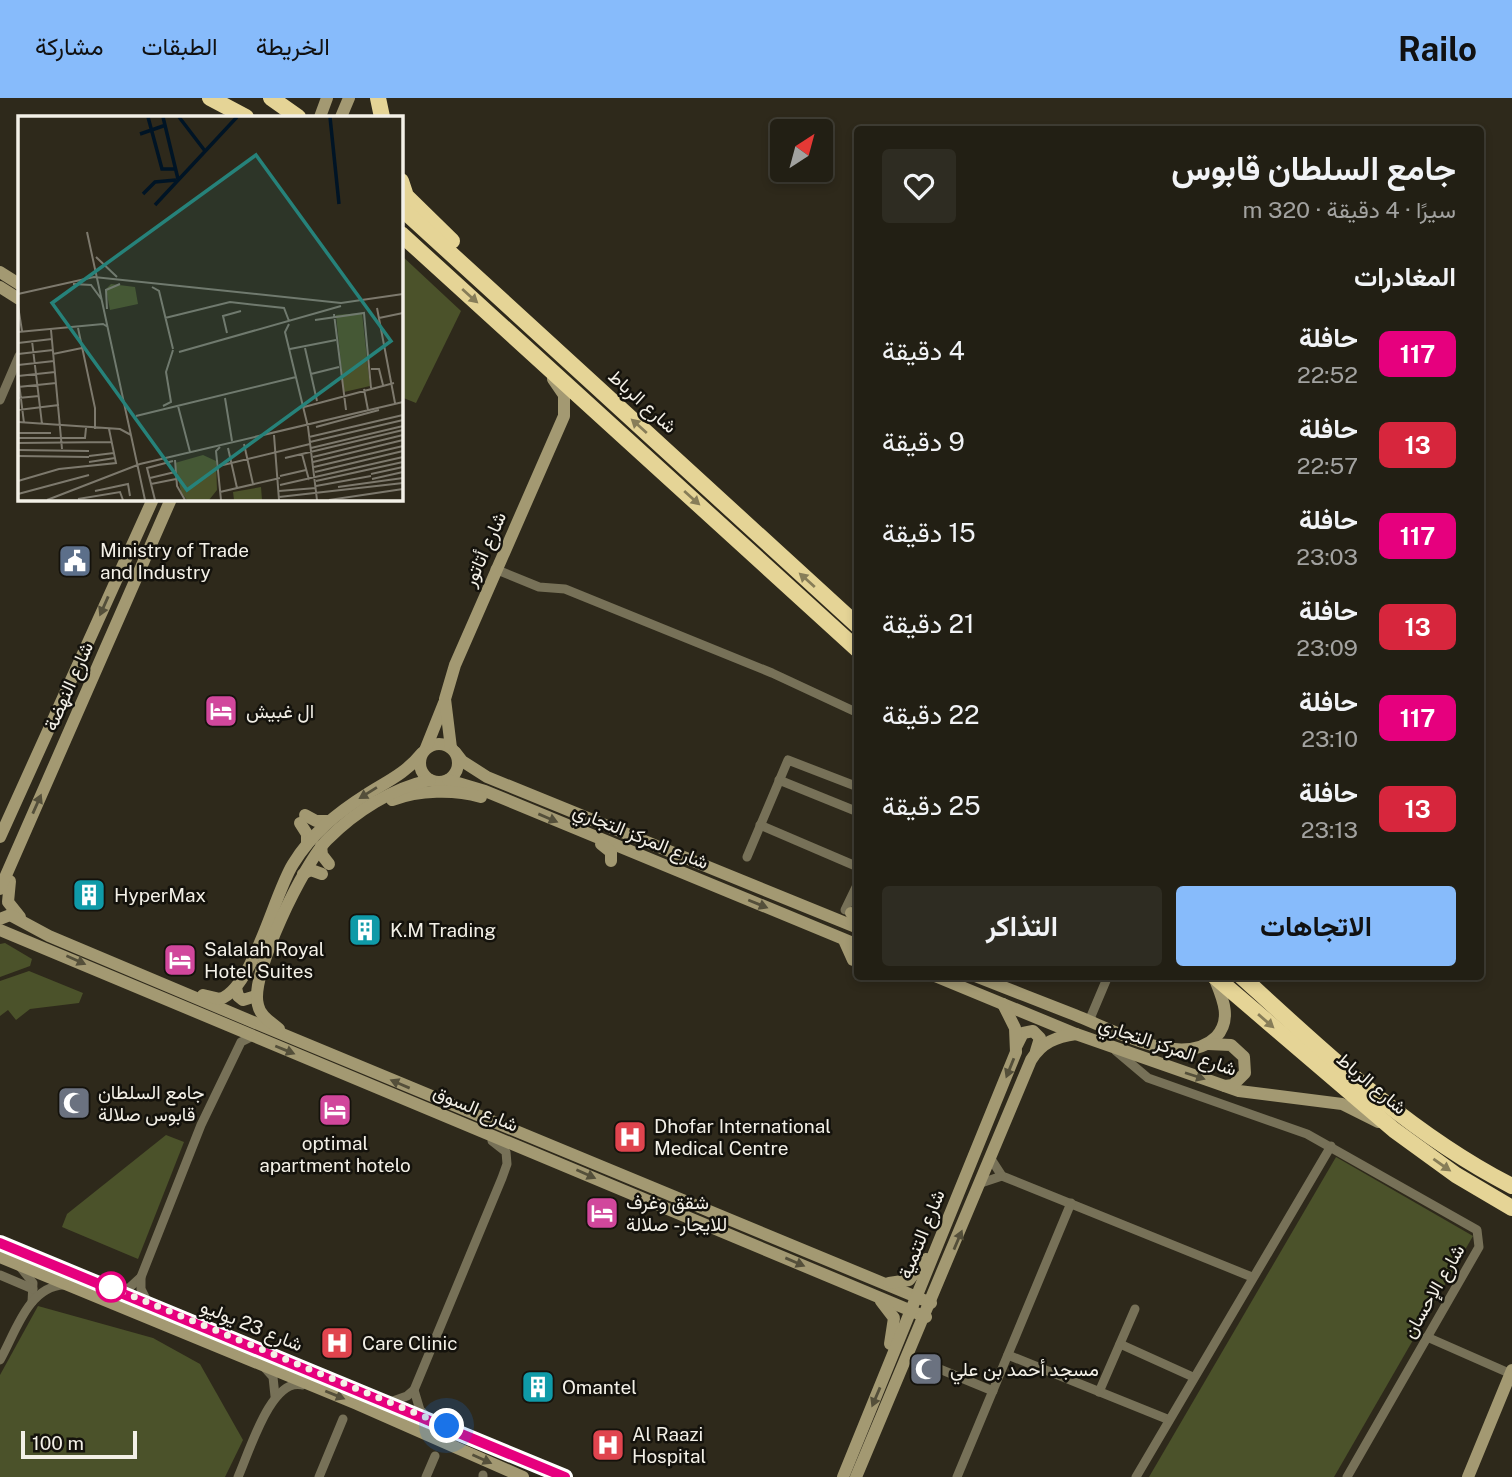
<!DOCTYPE html>
<html lang="ar">
<meta charset="utf-8">
<style>
:root{--surface:#221f14;--page:#2e2c22;--text:#f1f3f6;--muted:#a2a2a0;--line:#3f3d34;--accent:#87bbfb}
body{margin:0;font-family:"Public Sans",Vazirmatn,sans-serif;background:var(--page);color:var(--text);direction:rtl;height:100vh;display:flex;flex-direction:column;font-size:26px;white-space:nowrap}
*{box-sizing:border-box;margin:0}
p{font-size:23px;color:var(--muted)}
.icon{flex:none;width:38px;height:38px;fill:none;stroke:currentColor;stroke-width:2;stroke-linecap:round;stroke-linejoin:round}
.map{position:relative;flex:1;overflow:hidden;direction:ltr}
.sheet{position:absolute;left:854px;top:28px;width:630px;height:854px;display:flex;flex-direction:column;background:var(--surface);border-radius:7px;box-shadow:0 4px 10px #0003,0 0 0 2px var(--line);direction:rtl}
.sheet>*{flex:none}
.badge{padding:0 14px;border-radius:10px;font-size:24px;line-height:46px}
.needle{width:46px;rotate:36deg}
.tools{position:absolute;left:770px;top:21px;display:grid;gap:14px}
.tools a{display:grid;place-items:center;width:63px;height:63px;border-radius:7px;background:var(--surface);box-shadow:0 4px 10px #0003,0 0 0 2px var(--line);font-size:35px}
.scale{position:absolute;left:21px;bottom:18px;width:116px;box-sizing:border-box;padding-left:7px;border:4px solid #f3f0e7;border-top:0;font-size:19px;line-height:24px;white-space:nowrap;color:#f3f0e7;-webkit-text-stroke:5px #14120c;paint-order:stroke}
.you{position:absolute;width:35px;height:35px;margin:-18px;border:5px solid #fff;border-radius:50%;background:#1a73e8;box-shadow:0 0 0 10px #1a73e833}
.map>.badge{position:absolute;translate:-50% -50%;box-shadow:0 0 0 4px #fff}
h2{padding:0 28px;font-size:26px;line-height:63px}
.round{display:grid;place-items:center;flex:none;width:74px;height:74px;border-radius:7px;background:var(--page)}
.head{display:flex;align-items:center;justify-content:space-between;height:119px;padding:0 28px}
h1{font-size:33px;font-weight:700;line-height:52px}
.button{display:flex;gap:14px;margin-top:auto;padding:14px 28px}
.button a{flex:1;height:80px;border-radius:7px;background:var(--accent);color:#111;font-size:28px;font-weight:700;line-height:80px;text-align:center}
.button a+a{background:var(--page);color:var(--text)}
ul{padding:0;list-style:none}
li{display:flex;align-items:center;gap:21px;height:91px;padding:0 28px}
li div{flex:1}
li b{display:block;font-size:26px}
li em{font-style:normal}
li .badge{min-width:77px;font-weight:700;text-align:center}
header{display:flex;align-items:center;gap:42px;box-sizing:border-box;height:98px;padding:0 35px;background:var(--accent);color:#111}
header strong{font-size:33px}
nav{display:flex;gap:38px;margin-inline-start:auto;font-size:24px}
.map>svg:first-child{display:block}
.green{fill:#4b522a}
.lines{fill:none;stroke-linecap:round;stroke-linejoin:round}
.street{stroke:#777158;stroke-width:9}
.secondary{stroke:#a39972;stroke-width:12}
.highway{stroke:#e5d496;stroke-width:16}
.oneway{fill:#877d58}
.oneway2{fill:#544f3a}
.line-casing{stroke:#fff;stroke-width:16}
.line{stroke:#e6007e;stroke-width:10}
.walk{stroke:#f3f0e7;stroke-width:7;stroke-dasharray:0 12.6}
.stop-dot{fill:#fff;stroke:#e6007e;stroke-width:3.5}
.labels{text-anchor:middle;stroke-width:5;stroke-linejoin:round;paint-order:stroke}
.street-label{font-size:19px;fill:#f3f0e7;stroke:#14120c}
.poi-label{font-size:19px;fill:#f3f0e7;stroke:#14120c;text-anchor:start}
.inset-river{fill:none;stroke:#001425;stroke-width:3.5}
.inset-road{fill:none;stroke:#7d796d;stroke-width:2}
.view{fill:#26827a;fill-opacity:0.15;stroke:#26827a;stroke-width:3.5}
.inset-edge{fill:none;stroke:#f3f0e7;stroke-width:3.5}
</style>
<header>
<strong>Railo</strong>
<nav><a>الخريطة</a><a>الطبقات</a><a>مشاركة</a></nav>
</header>
<div class="map">
<svg width="1512" height="1379" viewBox="0 0 1512 1379">
<rect width="100%" height="100%" fill="#2e291b"/>
<!-- green -->
<g class="green">
<path d="M401 157 461 213 416 305 401 299Z"/>
<path d="M5 845 32 861 30 868 0 879V846Z"/>
<path d="M29 873 83 895 79 905 30 911 16 922 8 912 0 918V883Z"/>
<path d="M166 1037 184 1044 138 1161 62 1129 67 1116Z"/>
<path d="M1336 1059 1473 1138 1334 1379H1149Z"/>
<path d="M38 1208 153 1240 200 1266 243 1342 225 1379H0V1277Z"/>
</g>
<g class="lines">
<!-- street -->
<g class="street">
<path d="M0 302 19 258"/>
<path d="M495 471 539 489 565 491 772 575 858 615"/>
<path d="M779 682 858 714"/>
<path d="M760 727 858 769"/>
<path d="M747 759 788 662 858 689"/>
<path d="M845 812 858 785"/>
<path d="M1089 923 1108 878"/>
<path d="M1116 953 1148 980 1307 1036 1477 1132 1479 1149 1347 1379"/>
<path d="M991 1061 1002 1078 1252 1179"/>
<path d="M981 1085 1002 1078"/>
<path d="M21 1170 33 1185 32 1204"/>
<path d="M0 1177 33 1191"/>
<path d="M118 1192 129 1190 141 1179"/>
<path d="M148 1205 141 1191V1179L201 1027 241 944 251 939"/>
<path d="M1427 1239 1511 1276"/>
<path d="M1120 1246 1193 1279"/>
<path d="M1008 1257 1167 1321"/>
<path d="M0 1262C15 1236 28 1188 64 1187"/>
<path d="M925 1265 993 1293"/>
<path d="M265 1270 273 1279 275 1298"/>
<path d="M414 1292 420 1312 427 1319"/>
<path d="M1099 1294 1135 1211"/>
<path d="M390 1304 407 1298 414 1292 502 1080 507 1066 506 1054 492 1043"/>
<path d="M238 1379C249 1355 271 1279 302 1287"/>
<path d="M319 1379 343 1321"/>
<path d="M426 1379 435 1358"/>
<path d="M483 1379V1377"/>
<path d="M957 1379 1071 1105"/>
<path d="M1136 1379 1331 1048"/>
</g>
<!-- secondary -->
<g class="secondary">
<path d="M320 19 327 0"/>
<path d="M341 19 349 0"/>
<path d="M0 174 19 186"/>
<path d="M0 189 19 201"/>
<circle cx="439" cy="665" r="19"/>
<path d="M426 650 444 605"/>
<path d="M451 650 445 601 455 567 564 318V297L553 281"/>
<path d="M455 654 462 663 487 679 858 830"/>
<path d="M448 682 485 693 858 847"/>
<path d="M392 702C419 692 454 691 481 699"/>
<path d="M305 717 316 723H328"/>
<path d="M300 725 307 736V746"/>
<path d="M0 739 153 401"/>
<path d="M601 746 611 754V763"/>
<path d="M321 748 322 757 329 766"/>
<path d="M303 776 311 772 322 776"/>
<path d="M10 783 8 804 20 819"/>
<path d="M0 791 171 401"/>
<path d="M851 815 858 822"/>
<path d="M0 821 10 817 49 838 246 921 931 1205"/>
<path d="M0 832 926 1219"/>
<path d="M844 842 853 862"/>
<path d="M935 878 1076 936 1239 993 1342 1006 1378 1024"/>
<path d="M975 878C1008 891 1042 904 1075 917 1111 931 1183 972 1216 939 1233 921 1222 899 1214 879"/>
<path d="M236 890 238 898 243 902 256 898"/>
<path d="M203 897 220 901C253 890 274 796 293 766 312 735 337 715 367 696 388 683 406 675 422 655"/>
<path d="M279 931C271 924 260 918 258 907 249 877 305 763 328 741 355 714 392 690 430 682"/>
<path d="M1208 946 1231 947 1244 959 1245 975 1233 987 1225 988"/>
<path d="M1017 947 1023 935 1033 933 1040 940 1036 953"/>
<path d="M0 1145 565 1379"/>
<path d="M0 1159 357 1306 523 1379"/>
<path d="M889 1185 909 1182 926 1161"/>
<path d="M881 1203 894 1220 890 1246"/>
<path d="M843 1379 1016 954 1015 930 1003 906"/>
<path d="M856 1379 1031 962C1042 944 1056 939 1076 936"/>
<path d="M1468 1379 1512 1272"/>
</g>
<!-- highway -->
<g class="highway">
<path d="M210 0 246 19"/>
<path d="M271 0 298 19"/>
<path d="M378 0 382 19"/>
<path d="M401 83 406 98 452 143"/>
<path d="M401 110 858 528"/>
<path d="M401 136 858 552"/>
<path d="M1214 878 1394 1032 1456 1077 1512 1110"/>
<path d="M1241 878C1325 955 1410 1036 1512 1088"/>
</g>
</g>
<!-- one-way arrows -->
<defs><path id="oneway-solid" d="M-6-.8H1V-3.2L6.5 0L1 3.2V.8H-6Z" transform="scale(1.75)"/></defs>
<g class="oneway">
<use href="#oneway-solid" transform="translate(470 198) rotate(42)"/>
<use href="#oneway-solid" transform="translate(639 328) rotate(-138)"/>
<use href="#oneway-solid" transform="translate(692 400) rotate(42)"/>
<use href="#oneway-solid" transform="translate(807 482) rotate(-138)"/>
<use href="#oneway-solid" transform="translate(1266 923) rotate(41)"/>
<use href="#oneway-solid" transform="translate(1442 1067) rotate(35)"/>
</g>
<g class="oneway2">
<use href="#oneway-solid" transform="translate(104 508) rotate(114)"/>
<use href="#oneway-solid" transform="translate(368 695) rotate(148)"/>
<use href="#oneway-solid" transform="translate(37 706) rotate(-66)"/>
<use href="#oneway-solid" transform="translate(548 720) rotate(23)"/>
<use href="#oneway-solid" transform="translate(758 806) rotate(22)"/>
<use href="#oneway-solid" transform="translate(76 862) rotate(24)"/>
<use href="#oneway-solid" transform="translate(285 952) rotate(22)"/>
<use href="#oneway-solid" transform="translate(1010 970) rotate(112)"/>
<use href="#oneway-solid" transform="translate(1195 978) rotate(18)"/>
<use href="#oneway-solid" transform="translate(400 986) rotate(-157)"/>
<use href="#oneway-solid" transform="translate(586 1076) rotate(24)"/>
<use href="#oneway-solid" transform="translate(958 1142) rotate(-67)"/>
<use href="#oneway-solid" transform="translate(795 1164) rotate(23)"/>
<use href="#oneway-solid" transform="translate(335 1297) rotate(22)"/>
<use href="#oneway-solid" transform="translate(876 1299) rotate(113)"/>
<use href="#oneway-solid" transform="translate(482 1361) rotate(24)"/>
</g>
<g class="lines">
<defs>
<path id="line" d="M0 1145 565 1379"/>
</defs>
<!-- line casing -->
<use href="#line" class="line-casing"/>
<!-- line -->
<use href="#line" class="line"/>
<!-- walk -->
<path class="walk" d="M111 1189 447 1328"/>
</g>
<!-- icons -->
<defs>
<symbol id="civic-square" viewBox="-11 -11 22 22"><rect x="-9" y="-9" width="18" height="18" rx="4" fill="#5c6f8a" stroke="#14120c"/><path d="M-.6-6.5H3V-4.5H.6V-3L4-1V1h2V6H-6V1h2V-1L-.6-3ZM-1.2 2.5V6h2.4V2.5Z" fill="#fff"/></symbol>
<symbol id="hotel-square" viewBox="-11 -11 22 22"><rect x="-9" y="-9" width="18" height="18" rx="4" fill="#d1479c" stroke="#14120c"/><path d="M-6-4.5h1.5V1H6V5H4.5V3h-9V5H-6ZM-4 0a1.8 1.8 0 1 1 3.6 0ZM.5 0V-2.5h3Q6-2.5 6 0Z" fill="#fff"/></symbol>
<symbol id="building-square" viewBox="-11 -11 22 22"><rect x="-9" y="-9" width="18" height="18" rx="4" fill="#0f9aa8" stroke="#14120c"/><path d="M-4-6H4V6H1V3H-1V6H-4ZM-2.5-4.3h1.7v1.8h-1.7ZM.8-4.3h1.7v1.8H.8ZM-2.5-1h1.7V.8h-1.7ZM.8-1h1.7V.8H.8Z" fill="#fff"/></symbol>
<symbol id="mosque-square" viewBox="-11 -11 22 22"><rect x="-9" y="-9" width="18" height="18" rx="4" fill="#6b7280" stroke="#14120c"/><path d="M3.5-4.9A6 6 0 1 0 3.5 4.9A5 5 0 1 1 3.5-4.9Z" fill="#fff"/></symbol>
<symbol id="hospital-square" viewBox="-11 -11 22 22"><rect x="-9" y="-9" width="18" height="18" rx="4" fill="#e0444e" stroke="#14120c"/><path d="M-5-5h3v3.5h4V-5h3V5h-3V1.5h-4V5h-3Z" fill="#fff"/></symbol>
</defs>
<g fill-rule="evenodd">
<use href="#civic-square" x="56" y="444" width="38" height="38"/>
<use href="#hotel-square" x="202" y="594" width="38" height="38"/>
<use href="#building-square" x="70" y="778" width="38" height="38"/>
<use href="#building-square" x="346" y="813" width="38" height="38"/>
<use href="#hotel-square" x="161" y="843" width="38" height="38"/>
<use href="#mosque-square" x="55" y="986" width="38" height="38"/>
<use href="#hotel-square" x="316" y="993" width="38" height="38"/>
<use href="#hospital-square" x="611" y="1020" width="38" height="38"/>
<use href="#hotel-square" x="583" y="1096" width="38" height="38"/>
<use href="#hospital-square" x="318" y="1226" width="38" height="38"/>
<use href="#mosque-square" x="907" y="1252" width="38" height="38"/>
<use href="#building-square" x="519" y="1270" width="38" height="38"/>
<use href="#hospital-square" x="589" y="1328" width="38" height="38"/>
</g>
<!-- markers -->
<circle class="stop-dot" cx="111" cy="1189" r="14"/>
<g class="labels">
<!-- street labels -->
<g class="street-label">
<text transform="translate(643 303) rotate(42)" y="7">شارع الرباط</text>
<text transform="translate(484 451) rotate(-66)" y="7">شارع أتاتور</text>
<text transform="translate(68 588) rotate(-66)" y="7">شارع النهضة</text>
<text transform="translate(641 738) rotate(22)" y="7">شارع المركز التجاري</text>
<text transform="translate(1168 948) rotate(19)" y="7">شارع المركز التجاري</text>
<text transform="translate(1372 985) rotate(40)" y="7">شارع الرباط</text>
<text transform="translate(476 1010) rotate(23)" y="7">شارع السوق</text>
<text transform="translate(921 1136) rotate(-68)" y="7">شارع التنمية</text>
<text transform="translate(1433 1193) rotate(-60)" y="7">شارع الإحسان</text>
<text transform="translate(252 1227) rotate(22)" y="7">شارع 23 يوليو</text>
</g>
<!-- poi labels -->
<g class="poi-label">
<text x="100" y="459">Ministry of Trade<tspan x="100" dy="22">and Industry</tspan></text>
<text x="246" y="620">ال غبيش</text>
<text x="114" y="804">HyperMax</text>
<text x="390" y="839">K.M Trading</text>
<text x="204" y="858">Salalah Royal<tspan x="204" dy="22">Hotel Suites</tspan></text>
<text x="98" y="1001">جامع السلطان<tspan x="98" dy="22">قابوس صلالة</tspan></text>
<text x="654" y="1035">Dhofar International<tspan x="654" dy="22">Medical Centre</tspan></text>
<text x="335" y="1052" text-anchor="middle">optimal<tspan x="335" dy="22">apartment hotelo</tspan></text>
<text x="626" y="1111">شقق وغرف<tspan x="626" dy="22">للايجار - صلالة</tspan></text>
<text x="362" y="1252">Care Clinic</text>
<text x="950" y="1278">مسجد أحمد بن علي</text>
<text x="562" y="1296">Omantel</text>
<text x="632" y="1343">Al Raazi<tspan x="632" dy="22">Hospital</tspan></text>
</g>
</g>
<!-- overview -->
<g transform="translate(18 18)">
<rect width="385" height="385" fill="#2e291b"/>
<path d="M93 168 117 171 120 188 92 194 88 173ZM344 197 352 270 326 276 318 199ZM185 339 198 345 199 374 191 384H169L163 376 157 347ZM243 371 244 384H216L215 376Z" fill="#4b522a"/>
<path class="inset-river" d="M130 1 144 53H159M145 1 160 63M161 1 187 35M312 1 321 88M122 18 148 9M125 78 137 66 158 64M137 89 219 1"/>
<path class="inset-road" d="M69 116 127 384M78 141 99 161M55 168 73 169 84 184M134 171 141 175 155 233M0 178 76 161 323 187 385 178M0 190 4 215M359 192 377 287M89 193 88 174 102 168M316 198 328 294M147 202 212 186 266 192 271 205M361 202 385 197M297 204 346 197 353 272M271 208 267 216 290 311 299 384M60 212 77 292V313M33 214 44 333M0 216 85 208 90 211M209 217 205 200 223 195M14 225 24 308M0 227 34 223M287 232 299 285M272 233 318 224M161 236 323 190M0 238 35 234M35 238 64 232M0 249 36 245M353 253H361L365 269M293 258 321 251M0 259 6 307M0 260 37 256M0 271 38 267M346 273 350 294M0 282 21 280M207 282 214 325M145 290 153 286 148 256 155 234M160 290 172 336M286 291 376 267M0 294 41 289M118 300 278 261M0 306 102 313 113 319M298 311 361 294M0 317H33M256 319 261 384M291 321 385 299M0 322H67L68 312M292 326 385 304M0 327 94 326M226 328 235 368M202 331 198 335 203 384M210 332 219 372M293 332 385 310M0 334 71 335M284 338 291 364M0 340 71 341M71 340 96 337M295 341 385 319M267 342 385 314M157 344 159 370 167 384M71 346 97 342M295 346 385 324M201 350 292 328M296 351 385 330M297 356 385 335M353 358 385 351M262 360 288 354M132 362 157 356M354 363 385 356M0 365 41 353 98 347 91 313M298 365 385 346M133 368 158 363M262 369 385 341M298 370 353 360M320 371 385 362M77 375 110 368 112 380M261 375 298 372M202 376 262 362M0 378 71 359M261 381 385 367M60 383 102 376 105 384M29 384 122 348 385 286M137 384 129 352 155 345M311 384 385 373"/>
<path class="view" d="M238 39 373 225 169 374 34 187Z"/>
<rect width="385" height="385" class="inset-edge"/>
</g>
</svg>
<div class="tools">
<a><svg class="needle" viewBox="-14 -14 28 28"><path d="M0-13l5 13h-10z" fill="#e53935"/><path d="M0 13l5-13h-10z" fill="#a2a2a0"/></svg></a>
</div>
<div class="scale">100 m</div>
<div class="you" style="left:447px;top:1328px"></div>
<section class="sheet">
<div class="head"><div><h1>جامع السلطان قابوس</h1><p>سيرًا · 4 دقيقة · 320 m</p></div><a class="round"><svg class="icon" aria-label="heart" viewBox="0 0 24 24"><path d="M12 20l-8-8c-3-5 5-10 8-4 3-6 11-1 8 4z"/></svg></a></div>
<h2>المغادرات</h2>
<ul>
<li><span class="badge" style="background:#e6007e;color:#fff">117</span><div><b>حافلة</b><p>22:52</p></div><em>4 دقيقة</em></li>
<li><span class="badge" style="background:#d7263d;color:#fff">13</span><div><b>حافلة</b><p>22:57</p></div><em>9 دقيقة</em></li>
<li><span class="badge" style="background:#e6007e;color:#fff">117</span><div><b>حافلة</b><p>23:03</p></div><em>15 دقيقة</em></li>
<li><span class="badge" style="background:#d7263d;color:#fff">13</span><div><b>حافلة</b><p>23:09</p></div><em>21 دقيقة</em></li>
<li><span class="badge" style="background:#e6007e;color:#fff">117</span><div><b>حافلة</b><p>23:10</p></div><em>22 دقيقة</em></li>
<li><span class="badge" style="background:#d7263d;color:#fff">13</span><div><b>حافلة</b><p>23:13</p></div><em>25 دقيقة</em></li>
</ul>
<div class="button"><a>الاتجاهات</a><a>التذاكر</a></div>
</section>
</div>
